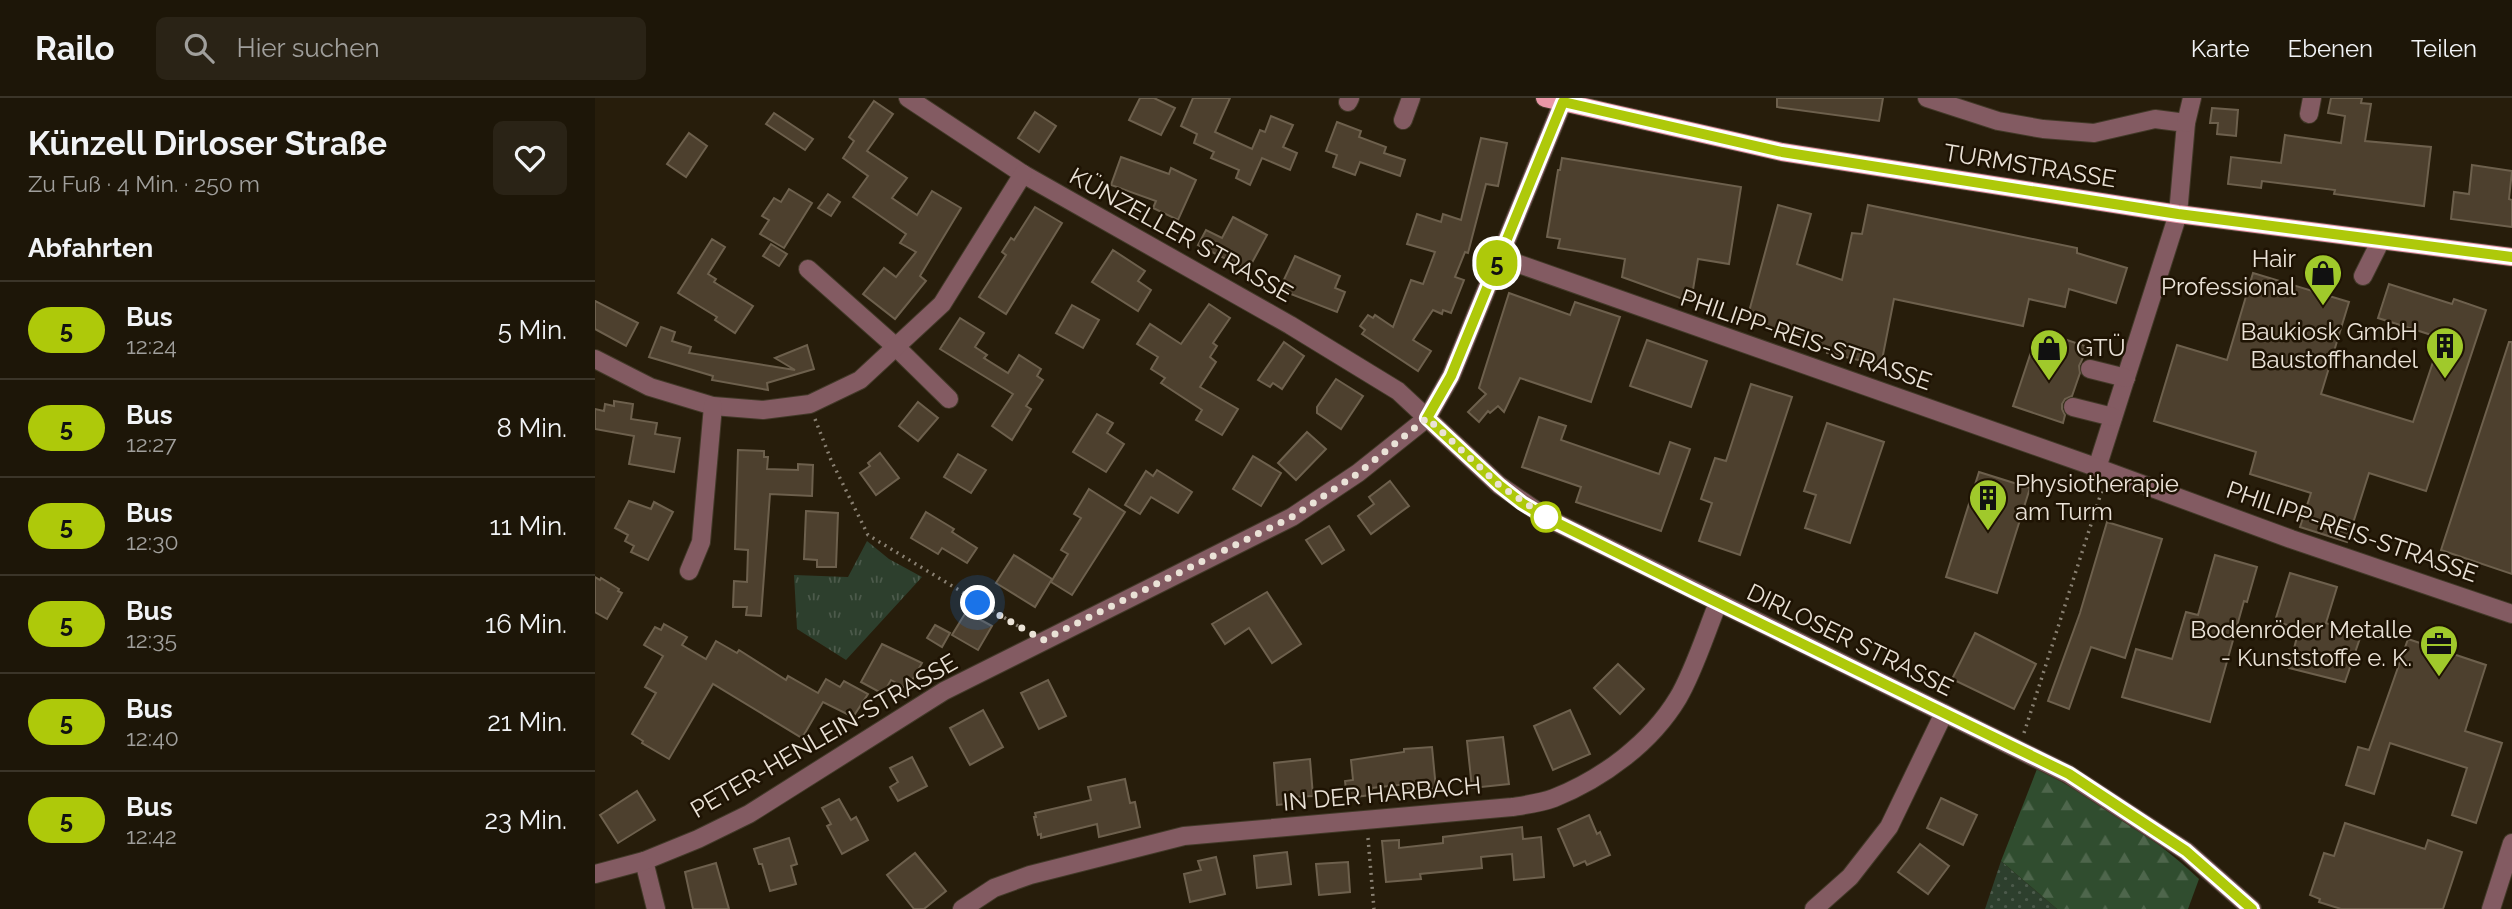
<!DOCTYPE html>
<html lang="de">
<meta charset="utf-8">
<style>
:root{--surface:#1d1608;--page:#2a2316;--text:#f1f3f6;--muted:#a09f9c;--line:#3b3529}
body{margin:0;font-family:Raleway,sans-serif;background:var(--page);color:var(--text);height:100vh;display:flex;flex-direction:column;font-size:26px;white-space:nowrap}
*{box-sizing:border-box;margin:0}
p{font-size:23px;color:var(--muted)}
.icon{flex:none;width:38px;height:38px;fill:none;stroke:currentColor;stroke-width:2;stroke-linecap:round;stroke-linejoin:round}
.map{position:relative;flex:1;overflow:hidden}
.drawer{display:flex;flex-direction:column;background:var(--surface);width:595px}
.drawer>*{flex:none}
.badge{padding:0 14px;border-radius:23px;font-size:24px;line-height:46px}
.you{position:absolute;width:35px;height:35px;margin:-18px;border:5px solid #fff;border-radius:50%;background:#1a73e8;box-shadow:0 0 0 10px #1a73e833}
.map>.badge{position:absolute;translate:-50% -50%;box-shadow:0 0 0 4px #fff}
h2{padding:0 28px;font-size:26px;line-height:63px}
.round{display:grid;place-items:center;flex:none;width:74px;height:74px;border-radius:10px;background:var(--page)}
.head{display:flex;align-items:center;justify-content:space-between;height:119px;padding:0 28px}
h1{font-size:33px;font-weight:700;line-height:52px}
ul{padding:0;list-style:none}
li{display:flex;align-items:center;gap:21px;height:98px;padding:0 28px;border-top:2px solid var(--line)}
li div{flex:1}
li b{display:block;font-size:26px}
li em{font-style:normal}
li .badge{min-width:77px;font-weight:700;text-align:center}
header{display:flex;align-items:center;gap:42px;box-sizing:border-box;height:98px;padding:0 35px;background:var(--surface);border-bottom:2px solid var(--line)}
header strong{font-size:33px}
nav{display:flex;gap:38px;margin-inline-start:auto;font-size:24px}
.search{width:490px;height:63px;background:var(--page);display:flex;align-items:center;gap:18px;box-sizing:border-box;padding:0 24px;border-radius:10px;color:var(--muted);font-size:26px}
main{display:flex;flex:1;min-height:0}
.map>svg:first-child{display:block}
.grass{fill:url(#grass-dots)}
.forest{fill:url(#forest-firs)}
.park{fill:url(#park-tufts)}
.building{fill:#4d402e;stroke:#6d604d;stroke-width:2}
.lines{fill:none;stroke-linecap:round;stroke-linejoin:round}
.minor-casing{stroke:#423928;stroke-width:20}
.major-casing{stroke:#423928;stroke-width:20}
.path{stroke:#898072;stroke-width:3.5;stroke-dasharray:2 5;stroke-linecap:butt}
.minor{stroke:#835b62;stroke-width:18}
.major{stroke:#ea97a7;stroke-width:18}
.line-casing{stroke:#fff;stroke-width:16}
.line{stroke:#aec90a;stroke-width:10}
.walk{stroke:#eae2d7;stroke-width:7;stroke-dasharray:0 12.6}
.stop-dot{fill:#fff;stroke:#aec90a;stroke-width:3.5}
.labels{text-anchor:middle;stroke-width:5;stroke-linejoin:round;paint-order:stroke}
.street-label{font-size:24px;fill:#eae2d7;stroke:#1e1303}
.poi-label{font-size:24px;fill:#eae2d7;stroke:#1e1303;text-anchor:end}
</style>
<header>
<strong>Railo</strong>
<div class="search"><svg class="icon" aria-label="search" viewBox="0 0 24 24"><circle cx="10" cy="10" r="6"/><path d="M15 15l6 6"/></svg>Hier suchen</div>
<nav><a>Karte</a><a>Ebenen</a><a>Teilen</a></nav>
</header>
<main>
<section class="drawer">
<div class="head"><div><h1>Künzell Dirloser Straße</h1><p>Zu Fuß · 4 Min. · 250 m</p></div><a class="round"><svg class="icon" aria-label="heart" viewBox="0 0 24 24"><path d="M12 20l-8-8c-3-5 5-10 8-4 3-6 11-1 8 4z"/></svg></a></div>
<h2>Abfahrten</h2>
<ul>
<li><span class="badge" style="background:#aec90a;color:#111">5</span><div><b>Bus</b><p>12:24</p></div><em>5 Min.</em></li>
<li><span class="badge" style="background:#aec90a;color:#111">5</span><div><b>Bus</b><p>12:27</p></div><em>8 Min.</em></li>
<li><span class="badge" style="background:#aec90a;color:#111">5</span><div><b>Bus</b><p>12:30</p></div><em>11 Min.</em></li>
<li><span class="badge" style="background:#aec90a;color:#111">5</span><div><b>Bus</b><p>12:35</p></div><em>16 Min.</em></li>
<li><span class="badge" style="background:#aec90a;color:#111">5</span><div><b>Bus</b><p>12:40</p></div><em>21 Min.</em></li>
<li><span class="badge" style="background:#aec90a;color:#111">5</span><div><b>Bus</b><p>12:42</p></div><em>23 Min.</em></li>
</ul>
</section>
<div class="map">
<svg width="1917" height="811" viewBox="0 0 1917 811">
<defs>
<pattern id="grass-dots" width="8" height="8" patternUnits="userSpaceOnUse" patternTransform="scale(1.75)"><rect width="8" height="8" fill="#2d3f2d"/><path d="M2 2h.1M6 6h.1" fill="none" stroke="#4c5a4b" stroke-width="1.8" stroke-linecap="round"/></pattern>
<pattern id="forest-firs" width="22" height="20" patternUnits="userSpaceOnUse" patternTransform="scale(1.75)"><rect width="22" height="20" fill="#304d2f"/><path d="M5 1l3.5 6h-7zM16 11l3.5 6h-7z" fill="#4e664c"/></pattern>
<pattern id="park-tufts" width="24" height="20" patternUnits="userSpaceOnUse" patternTransform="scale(1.75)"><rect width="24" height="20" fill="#2d3f2d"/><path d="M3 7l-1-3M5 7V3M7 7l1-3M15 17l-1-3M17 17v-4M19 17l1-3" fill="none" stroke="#4c5a4b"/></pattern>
</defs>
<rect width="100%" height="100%" fill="#271d0b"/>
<!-- grass -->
<path class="grass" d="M1406 763 1462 811H1390Z"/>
<!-- forest -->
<path class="forest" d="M1442 671C1500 700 1557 737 1604 781L1593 811H1462L1406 763Z"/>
<!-- park -->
<path class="park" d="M272 443 294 461 327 479 251 562 202 531 199 477 253 479Z"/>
<!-- building -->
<g class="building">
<path d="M545 0H559L580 10 566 37 534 22Z"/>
<path d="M598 0H635L620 34 657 51 665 32 670 34 676 18 698 27 688 49 702 55 695 72 667 60 655 87 641 80 644 72 616 60 619 54 599 45 602 36 586 28Z"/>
<path d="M1182 0H1288L1284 23 1182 9Z"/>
<path d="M1736 0H1767L1766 5 1776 6 1770 43 1836 49 1829 108 1739 96 1740 92 1667 83 1666 90 1633 86 1636 59 1686 65 1690 37 1746 45 1750 18 1733 15Z"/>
<path d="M279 3 298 16 272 53 312 80 297 100 322 117 337 93 366 110 325 178 331 183 300 221 268 196 289 170 301 179 321 154 305 145 311 136 258 99 273 78 248 60 259 43 254 39Z"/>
<path d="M1617 10 1643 12 1641 38 1622 36 1623 25H1615Z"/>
<path d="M440 14 461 28 444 54 423 40Z"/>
<path d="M179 15 218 41 210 52 171 26Z"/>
<path d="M742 24 766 33 764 39 791 49 789 55 810 62 805 78 765 64 760 77 738 69 742 57 731 53Z"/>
<path d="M94 35 112 48 91 79 72 66Z"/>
<path d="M886 40 912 45 903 88 891 86 873 155 870 154 860 179 869 182 856 215 848 212 847 216 838 212 818 242 836 253 823 273 767 236 770 232 765 228 773 217 778 220 780 217 798 229 816 182 828 186 840 154 812 146 822 116 846 124 848 116 866 122Z"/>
<path d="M526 59 574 76 576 70 601 82 583 122 558 110 561 103 516 87Z"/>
<path d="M967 60 1146 89 1134 166 1103 161 1096 204 1027 179 1030 161 963 150 965 141 952 139 963 72H965Z"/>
<path d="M1877 67 1917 73 1914 101 1917 102V129L1856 121 1859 94 1874 96Z"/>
<path d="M194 91 217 105 189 150 165 136 174 122 167 118 179 100 186 104Z"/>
<path d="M233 96 245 104 236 118 223 110Z"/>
<path d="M1183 107 1216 116 1202 166 1247 182 1257 135 1267 136 1273 107 1482 150V155L1532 170 1521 205 1474 191 1470 209 1434 201 1428 228 1299 201 1286 267 1232 255 1233 249 1152 221Z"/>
<path d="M440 109 467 125 411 216 384 199 411 157 407 154 416 140 419 142Z"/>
<path d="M638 119 672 137 653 172 603 147 611 132 627 140Z"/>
<path d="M117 141 130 149 113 176 121 181 119 184 158 208 140 235 120 222 122 219 83 195Z"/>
<path d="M176 146 192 156 184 168 168 158Z"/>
<path d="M518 152 550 173 543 183 556 192 543 213 497 184Z"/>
<path d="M700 158 745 178 740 190 750 194 742 214 693 195 694 191 686 188Z"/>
<path d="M1658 175 1754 204 1726 296 1818 324 1846 240 1783 220 1794 186 1857 206 1859 201 1891 212 1831 393 1774 375 1752 444 1705 429 1716 395 1655 376 1661 354 1559 323 1582 247 1632 262Z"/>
<path d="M914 195 975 217 980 204 1025 219 996 304 925 280 909 314 903 308 895 315 893 313 884 324 873 314 891 296 884 290Z"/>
<path d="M0 203 43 225 31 248 0 231Z"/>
<path d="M614 206 635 220 618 245 622 248 615 259 621 264 605 289 643 311 627 337 601 322 607 312 566 285 570 280 556 271 563 259 542 246 555 226 586 246Z"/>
<path d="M477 207 504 222 488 250 461 235Z"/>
<path d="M365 220 389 235 380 249 392 257 389 260 413 275 424 257 446 271 442 278 448 282 431 308 436 311 417 342 397 328 418 296 345 251Z"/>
<path d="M66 229 80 234 77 243 96 249 94 255 200 272 180 260 212 247 219 271 172 285 173 292 117 282 118 278 54 259Z"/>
<path d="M1457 237 1493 249 1484 268 1485 275 1477 298 1470 301 1467 306V311L1470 317 1468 325 1418 308 1438 248 1452 252Z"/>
<path d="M1052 242 1112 263 1096 309 1035 288Z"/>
<path d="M689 244 709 258 687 291 678 285 675 289 663 282Z"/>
<path d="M1914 244H1917V476L1846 452Z"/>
<path d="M741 281 768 298 746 331 722 315V309Z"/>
<path d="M1156 286 1197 299 1145 457 1104 443 1117 405 1106 401 1120 360 1131 363Z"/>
<path d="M19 303 38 306 36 321 62 325 60 336 85 340 79 374 34 366 39 338 0 331V311L9 313 10 306 19 308Z"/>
<path d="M323 304 343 320 323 343 304 328Z"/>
<path d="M502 316 518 325 512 335 529 346 511 374 478 354Z"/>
<path d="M944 319 971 328 966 342 1064 376 1075 344 1095 351 1066 433 981 404 986 389 927 369Z"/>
<path d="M1232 325 1289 344 1255 445 1210 430 1221 397 1209 393Z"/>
<path d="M712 334 731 351 701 382 683 365Z"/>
<path d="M143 352 169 353V359H173L172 371 203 372V366L218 367 217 398 175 396 166 518 151 517 152 509H138L139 483 152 484 153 452 140 451Z"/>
<path d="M285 355 304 380 281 397 265 375 275 368 273 365Z"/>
<path d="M363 356 391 372 376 395 349 379Z"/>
<path d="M658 358 686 375 666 408 638 391Z"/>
<path d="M562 372 597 394 583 415 556 399 545 416 530 407 551 373 558 378Z"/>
<path d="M1384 374 1435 390 1402 495 1351 479Z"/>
<path d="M795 383 814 408 776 436 763 418 779 406 774 399Z"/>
<path d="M494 391 530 414 477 497 456 484 473 456 466 452 486 420 479 416Z"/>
<path d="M34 403 56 411 59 404 78 414 53 462 36 454 39 448 30 443 33 437 20 430Z"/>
<path d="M211 413 243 415 241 469H222V462L209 461Z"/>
<path d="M331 414 359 431 357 434 382 450 372 465 347 450 343 456 316 440Z"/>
<path d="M1512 424 1567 441 1530 560 1496 549 1474 611 1453 603 1485 515Z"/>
<path d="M734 428 749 452 727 466 711 442Z"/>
<path d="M419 457 457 481 440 509 401 485Z"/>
<path d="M1620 457 1662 469 1652 504 1649 503 1615 624 1527 599 1541 551 1577 561 1591 514 1603 517Z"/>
<path d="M1695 475 1742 489 1731 525 1766 537 1750 584 1694 570 1704 531 1680 523Z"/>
<path d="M0 479 5 482 6 480 24 491 23 493 27 495 12 521 0 514Z"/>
<path d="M672 494 706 546 677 565 654 530 630 546 617 526Z"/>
<path d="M371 514 397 528 383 552 357 537Z"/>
<path d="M69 526 92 539 87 547 111 561 121 543 142 555 144 552 191 582 193 578 223 595 231 581 245 589 249 583 273 596 258 619 228 604 207 640 118 586 74 661 47 645 48 643 37 636 61 595 50 589 68 558 49 547 60 529 66 532Z"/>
<path d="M340 527 355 535 347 549 332 540Z"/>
<path d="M1380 535 1441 566 1419 611 1357 581Z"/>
<path d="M1813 541 1891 567 1870 633 1907 645 1881 725 1857 717 1872 670 1795 645 1779 696 1751 687 1763 649 1774 652Z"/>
<path d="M287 546 327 565 312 591 296 582 288 596 266 584Z"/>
<path d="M1023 566 1049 591 1025 616 999 590Z"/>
<path d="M453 582 471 618 444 631 426 595Z"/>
<path d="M388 612 408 649 375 667 355 630Z"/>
<path d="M975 612 995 656 958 672 939 628Z"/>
<path d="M908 639 914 686 877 690 872 643Z"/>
<path d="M837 649 841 691 813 694 812 686 777 690 776 697 752 700 750 683 758 682 756 662 809 654V651Z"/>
<path d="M317 659 332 688 303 703 295 689 303 684 295 670Z"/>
<path d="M715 661 718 698 700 699 701 705 682 707 679 665Z"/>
<path d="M530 681 535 705 540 704 545 729 504 739 502 726 446 740V736L443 737 439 719H441L440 715 496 702 493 689Z"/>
<path d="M42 693 60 722 23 745 5 717Z"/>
<path d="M1346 700 1382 717 1368 747 1332 730Z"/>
<path d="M244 701 256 722 261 719 273 742 247 756 232 728 236 726 227 710Z"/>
<path d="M994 717 1002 736 1005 734 1015 757 992 767 990 763 979 768 963 731Z"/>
<path d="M1750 725 1830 751 1833 742 1867 754 1848 811H1746L1724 804 1725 801 1715 797 1729 755 1739 758Z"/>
<path d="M927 729 928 741 946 739 949 779 919 782 917 756 886 759 887 770 825 776 826 781 791 784 787 743 804 742V750L848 745V739Z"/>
<path d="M194 740 202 766 196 768 201 786 175 793 167 766H164L159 751Z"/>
<path d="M1325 746 1354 768 1333 796 1303 774Z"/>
<path d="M692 754 696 786 662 790 659 758Z"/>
<path d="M320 755 351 793 329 811H319L292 777Z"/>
<path d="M621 759 630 796 595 804 589 776 606 772 603 763Z"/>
<path d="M753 764 755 794 724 797 721 766Z"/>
<path d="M121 765 134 811H98L90 774Z"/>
</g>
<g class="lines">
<defs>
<g id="minor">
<path d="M313 0 428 76 695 227 803 293 904 387 952 420 1473 676 1591 753 1657 811"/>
<path d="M1332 0 1403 23 1448 31 1499 35 1560 21 1591 25 1583 116 1502 370"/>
<path d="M753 4 755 0"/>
<path d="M1714 16 1717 0"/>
<path d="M808 22 816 0"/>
<path d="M1591 25 1597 0"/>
<path d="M904 159 1492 366 1696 441 1917 516"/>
<path d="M213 171 301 249 354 301"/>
<path d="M1768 178 1786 142"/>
<path d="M0 261 55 289 118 308 168 312 215 306 265 282 347 206 428 76"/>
<path d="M1495 271 1531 280"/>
<path d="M1478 309 1518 319"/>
<path d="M94 473 106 444 118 308"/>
<path d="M49 763 61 811"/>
<path d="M0 776 49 763 103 741 154 716 349 593 697 419 763 375 832 320 856 278 968 4"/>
<path d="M367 811 399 790 435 777 589 738 917 709C930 707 946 705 959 700 1007 681 1056 645 1083 600 1099 573 1111 534 1123 505"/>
<path d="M1219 811 1255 779 1294 729 1349 615"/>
<path d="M1896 811 1917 745"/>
</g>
<path id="major" d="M950 0 1187 54 1583 116 1917 159"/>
</defs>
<!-- minor casing -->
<use href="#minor" class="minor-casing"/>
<!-- major casing -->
<use href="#major" class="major-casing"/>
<!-- path -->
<g class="path">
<path d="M220 321 236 362 273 437 433 534"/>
<path d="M1429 635 1508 389"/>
<path d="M773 740 779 811"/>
</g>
<!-- minor -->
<use href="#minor" class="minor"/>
<!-- major -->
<use href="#major" class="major"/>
</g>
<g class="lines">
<defs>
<path id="line" d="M1657 811 1591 753 1474 676 1099 493 952 420 927 405 904 387 832 320 856 278 968 4 1187 54 1583 116 1917 159"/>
</defs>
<!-- line casing -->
<use href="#line" class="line-casing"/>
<!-- line -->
<use href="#line" class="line"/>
<!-- walk -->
<path class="walk" d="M383 505 448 542 697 419 762 376 832 320 904 387 951 419"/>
</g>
<!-- icons -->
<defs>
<symbol id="shop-pin" viewBox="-11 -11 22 30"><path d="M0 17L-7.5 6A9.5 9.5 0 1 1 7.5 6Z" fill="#a0c92b" stroke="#1e1303"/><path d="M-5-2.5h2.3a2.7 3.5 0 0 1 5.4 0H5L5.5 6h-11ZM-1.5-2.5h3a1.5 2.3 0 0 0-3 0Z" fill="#111"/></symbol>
<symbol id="building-pin" viewBox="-11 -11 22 30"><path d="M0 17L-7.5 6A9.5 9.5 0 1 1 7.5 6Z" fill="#a0c92b" stroke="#1e1303"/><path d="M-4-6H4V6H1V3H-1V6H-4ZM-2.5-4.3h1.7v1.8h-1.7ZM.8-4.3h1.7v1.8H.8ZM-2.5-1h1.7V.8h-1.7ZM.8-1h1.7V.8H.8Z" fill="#111"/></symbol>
<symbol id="office-pin" viewBox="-11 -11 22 30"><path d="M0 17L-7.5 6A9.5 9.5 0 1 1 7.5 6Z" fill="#a0c92b" stroke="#1e1303"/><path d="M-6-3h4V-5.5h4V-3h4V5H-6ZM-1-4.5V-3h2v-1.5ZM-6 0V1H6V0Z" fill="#111"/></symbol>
</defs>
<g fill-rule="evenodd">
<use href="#shop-pin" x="1706" y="153" width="44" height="60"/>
<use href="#building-pin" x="1828" y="226" width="44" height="60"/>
<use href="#shop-pin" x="1432" y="228" width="44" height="60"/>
<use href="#building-pin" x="1371" y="378" width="44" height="60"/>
<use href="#office-pin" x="1822" y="524" width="44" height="60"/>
</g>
<!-- markers -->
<circle class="stop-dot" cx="951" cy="419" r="14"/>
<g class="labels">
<!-- street labels -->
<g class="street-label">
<text transform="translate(1435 68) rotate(9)" y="8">TURMSTRASSE</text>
<text transform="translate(586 137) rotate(29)" y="8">KÜNZELLER STRASSE</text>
<text transform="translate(1211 242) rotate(19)" y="8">PHILIPP-REIS-STRASSE</text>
<text transform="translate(1757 434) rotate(19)" y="8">PHILIPP-REIS-STRASSE</text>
<text transform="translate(1255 542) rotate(26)" y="8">DIRLOSER STRASSE</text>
<text transform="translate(229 638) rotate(-30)" y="8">PETER-HENLEIN-STRASSE</text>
<text transform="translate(787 696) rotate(-5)" y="8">IN DER HARBACH</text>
</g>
<!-- poi labels -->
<g class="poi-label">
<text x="1701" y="169">Hair<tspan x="1701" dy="28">Professional</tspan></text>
<text x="1823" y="242">Baukiosk GmbH<tspan x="1823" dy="28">Baustoffhandel</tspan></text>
<text x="1481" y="258" text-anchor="start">GTÜ</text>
<text x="1420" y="394" text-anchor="start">Physiotherapie<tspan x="1420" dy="28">am Turm</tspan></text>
<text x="1817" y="540">Bodenröder Metalle<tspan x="1817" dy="28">- Kunststoffe e. K.</tspan></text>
</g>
</g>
</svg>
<div class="you" style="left:383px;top:505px"></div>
<b class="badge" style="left:902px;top:165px;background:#aec90a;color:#111">5</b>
</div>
</main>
